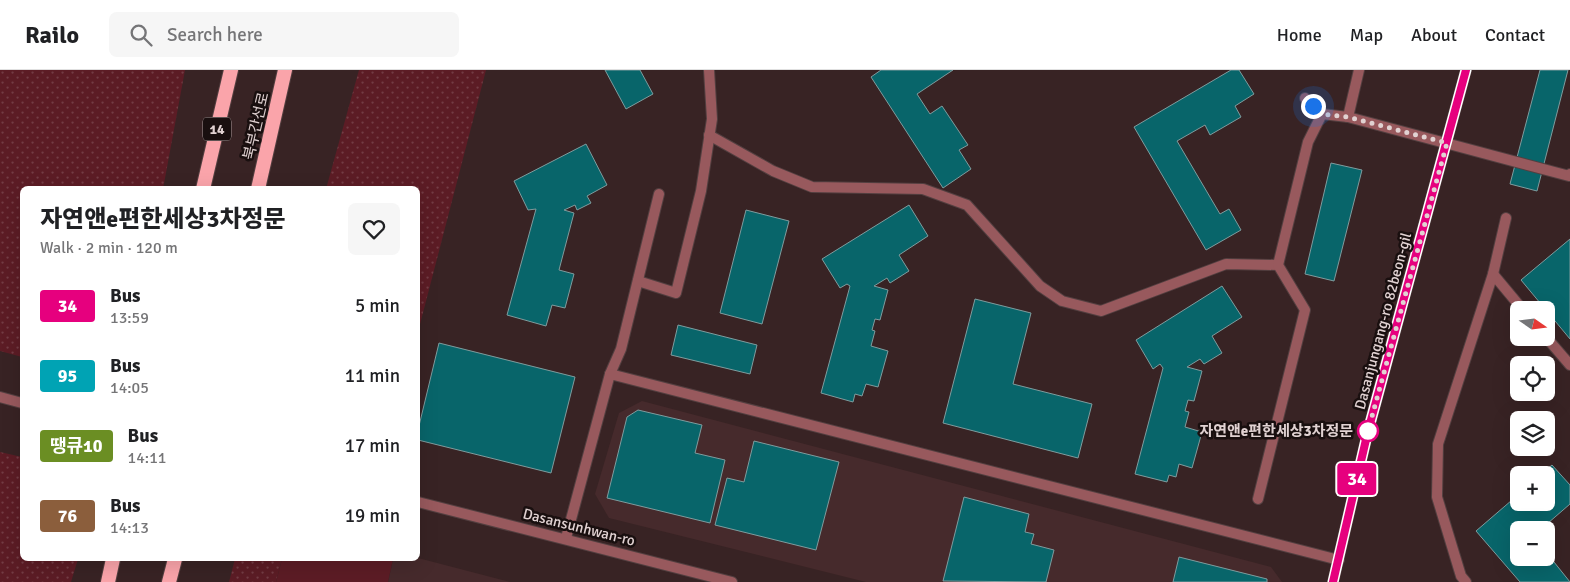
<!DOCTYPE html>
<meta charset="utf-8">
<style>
:root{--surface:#fff;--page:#f6f6f6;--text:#202124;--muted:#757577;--line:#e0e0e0}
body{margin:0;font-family:Signika,"Noto Sans KR",sans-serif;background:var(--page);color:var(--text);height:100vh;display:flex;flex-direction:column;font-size:19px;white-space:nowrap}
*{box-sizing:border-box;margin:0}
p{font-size:16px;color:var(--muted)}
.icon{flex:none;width:28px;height:28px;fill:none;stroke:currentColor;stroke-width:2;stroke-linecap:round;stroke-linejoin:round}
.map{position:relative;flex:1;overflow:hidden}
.panel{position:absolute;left:20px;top:116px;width:400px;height:375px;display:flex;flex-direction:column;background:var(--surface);border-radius:8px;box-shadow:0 5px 20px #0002}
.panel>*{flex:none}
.badge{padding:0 10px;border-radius:4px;font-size:18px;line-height:32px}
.needle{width:32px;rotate:104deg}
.fabs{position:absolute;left:1510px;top:231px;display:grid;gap:10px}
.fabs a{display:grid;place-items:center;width:45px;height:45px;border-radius:8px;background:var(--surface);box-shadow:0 5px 20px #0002;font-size:25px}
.you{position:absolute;width:25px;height:25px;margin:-12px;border:4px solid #fff;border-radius:50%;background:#1a73e8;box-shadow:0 0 0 8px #1a73e833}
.map>.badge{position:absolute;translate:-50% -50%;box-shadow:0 0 0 2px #fff}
.round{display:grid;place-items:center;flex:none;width:52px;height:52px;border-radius:8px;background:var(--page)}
.headline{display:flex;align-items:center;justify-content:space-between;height:85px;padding:0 20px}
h1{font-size:24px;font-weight:800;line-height:38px}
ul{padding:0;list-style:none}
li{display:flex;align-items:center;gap:15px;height:70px;padding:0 20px}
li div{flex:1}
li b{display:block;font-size:19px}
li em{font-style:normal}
li .badge{min-width:55px;font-weight:700;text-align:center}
header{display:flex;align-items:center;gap:30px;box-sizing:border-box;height:70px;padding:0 25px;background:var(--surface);border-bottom:1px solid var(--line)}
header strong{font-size:24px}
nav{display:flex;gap:28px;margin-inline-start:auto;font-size:18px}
.search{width:350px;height:45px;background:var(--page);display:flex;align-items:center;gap:12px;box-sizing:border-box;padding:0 18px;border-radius:8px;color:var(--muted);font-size:19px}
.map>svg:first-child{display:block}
.built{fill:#462a2c}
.grass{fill:url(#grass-dots)}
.green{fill:#5c1c25}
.building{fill:#08656a;stroke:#7f9c9e}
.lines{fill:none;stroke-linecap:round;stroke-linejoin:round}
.service-casing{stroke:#533f40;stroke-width:12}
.tertiary-casing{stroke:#533f40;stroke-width:12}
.trunk-casing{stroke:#533f40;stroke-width:16}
.service{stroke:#98595d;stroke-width:10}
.tertiary{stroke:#98595d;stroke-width:10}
.trunk{stroke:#faa4aa;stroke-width:14}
.line-casing{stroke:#fff;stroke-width:11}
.line{stroke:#e6007e;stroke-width:8}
.walk{stroke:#e1d2d2;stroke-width:5;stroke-dasharray:0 9}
.stop-dot{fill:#fff;stroke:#e6007e;stroke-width:2.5}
.labels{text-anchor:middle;stroke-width:5;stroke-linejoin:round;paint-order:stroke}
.shield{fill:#190f0f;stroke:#a59898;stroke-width:1}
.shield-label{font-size:14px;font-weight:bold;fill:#e1d2d2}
.street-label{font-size:15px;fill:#e1d2d2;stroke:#190f0f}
.stop-label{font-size:15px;font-weight:bold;fill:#e1d2d2;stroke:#190f0f;text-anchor:end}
</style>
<header>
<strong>Railo</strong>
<div class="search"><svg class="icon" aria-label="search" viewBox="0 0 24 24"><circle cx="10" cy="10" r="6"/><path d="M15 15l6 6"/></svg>Search here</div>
<nav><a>Home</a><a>Map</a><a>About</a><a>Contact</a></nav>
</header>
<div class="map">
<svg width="1570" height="512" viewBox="0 0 1570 512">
<defs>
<pattern id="grass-dots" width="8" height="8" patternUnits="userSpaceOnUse" patternTransform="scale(1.25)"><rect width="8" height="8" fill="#5c1c25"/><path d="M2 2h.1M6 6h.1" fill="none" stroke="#733c44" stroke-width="1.8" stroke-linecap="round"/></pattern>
</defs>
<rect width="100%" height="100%" fill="#382324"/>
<!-- built -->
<g class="built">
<path d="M642 331 1271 497 1282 512H866L609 448 595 424 619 343Z"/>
<path d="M418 488 510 512H388L393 489Z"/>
</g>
<!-- grass -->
<g class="grass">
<path d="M0 0H185L163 119H22V287L0 281Z"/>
<path d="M359 0H486L418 262V119H326Z"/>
<path d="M0 382 22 387V489H78L71 512H0Z"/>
<path d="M235 489H282L276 512H229Z"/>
</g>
<!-- green -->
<path class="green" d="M282 489H393L388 512H276Z"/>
<!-- building -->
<g class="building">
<path d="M605 0H640L653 24 626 39Z"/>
<path d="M881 0H953L917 24 930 44 942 36 968 75 959 80 971 99 943 118 871 7Z"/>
<path d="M1231 0H1239L1254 24 1235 36 1241 47 1210 65 1205 55 1177 71 1220 144 1229 139 1241 160 1206 180 1134 57Z"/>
<path d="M1540 0H1568L1537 121 1510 114Z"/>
<path d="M586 74 607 115 587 126 591 133 577 140 575 135 564 140 574 143 559 200 574 204 565 238 552 235 546 256 507 245 536 139 528 140 514 111Z"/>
<path d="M1331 93 1362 100 1334 211 1305 204Z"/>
<path d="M909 135 928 166 899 185 909 201 890 213 887 208 874 216 888 220 880 250 875 249 872 260 875 261 871 276 888 281 878 317 866 314 862 326 855 324 853 332 821 323 850 216 847 214 840 218 822 189Z"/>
<path d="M746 140 789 151 762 254 720 243Z"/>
<path d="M1570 169V269L1521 210Z"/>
<path d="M1222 216 1242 247 1212 266 1222 283 1204 294 1200 289 1187 297 1202 301 1194 331 1188 330 1185 341 1189 342 1185 357 1202 362 1192 398 1179 394 1176 407 1169 405 1167 412 1135 404 1163 298 1160 294 1153 299 1136 270Z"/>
<path d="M975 229 1031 243 1013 314 1092 334 1078 388 943 353Z"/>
<path d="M678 255 757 275 750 304 671 285Z"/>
<path d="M439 273 575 307 551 403 418 370V360Z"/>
<path d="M638 340 702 355 695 383 725 390 710 453 607 428 627 347Z"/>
<path d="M754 371 839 392 816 480 715 455 727 408 744 412Z"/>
<path d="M1552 395 1570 415V434L1540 460H1519V488H1546V482L1570 512H1520L1476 461 1519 424V432H1546V405H1540Z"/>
<path d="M964 427 1029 444 1025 462 1034 464 1031 474 1054 480 1046 512 943 511Z"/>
<path d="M1179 487 1267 509V512H1173Z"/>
</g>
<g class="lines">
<defs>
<g id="service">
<path d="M1305 28 1322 44"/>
<path d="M1348 47 1359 0"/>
<path d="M709 65 773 101 812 117 923 119 967 135 1040 216 1062 231 1101 241 1226 194 1278 195"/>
<path d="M1493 204 1523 240"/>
<path d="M638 211 676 223 701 121 712 49 709 0"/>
<path d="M1546 267 1570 295"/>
<path d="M610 304 621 279 659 124"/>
<path d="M1258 429 1305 240 1278 195 1308 72 1322 44 1348 47 1569 106 1570 104"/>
<path d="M566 468 610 304 1339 490"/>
<path d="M1466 512 1461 506 1437 427 1438 374 1493 204 1506 148"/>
</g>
<g id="tertiary">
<path d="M0 327 22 333"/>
<path d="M418 432 732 512"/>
<path d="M1333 512 1368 361 1466 0"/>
</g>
<g id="trunk">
<path d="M203 119 231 0"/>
<path d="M258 119 285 0"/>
<path d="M108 512 113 489"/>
<path d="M169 512 175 489"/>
</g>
</defs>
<!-- service casing -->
<use href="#service" class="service-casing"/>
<!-- tertiary casing -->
<use href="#tertiary" class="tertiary-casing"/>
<!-- trunk casing -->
<use href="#trunk" class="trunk-casing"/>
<!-- service -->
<use href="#service" class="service"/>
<!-- tertiary -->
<use href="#tertiary" class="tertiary"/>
<!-- trunk -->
<use href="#trunk" class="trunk"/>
</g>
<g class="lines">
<defs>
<path id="line" d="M1333 512 1368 361 1466 0"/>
</defs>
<!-- line casing -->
<use href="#line" class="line-casing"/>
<!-- line -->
<use href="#line" class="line"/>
<!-- walk -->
<path class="walk" d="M1313 36 1322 44 1348 47 1447 73 1368 361"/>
</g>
<!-- markers -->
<circle class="stop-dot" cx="1368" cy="361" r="10"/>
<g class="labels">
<!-- shield labels -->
<rect class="shield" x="203" y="47.5" width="28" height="23" rx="4"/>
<g class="shield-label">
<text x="217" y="64">14</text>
</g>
<!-- street labels -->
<g class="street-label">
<text transform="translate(256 56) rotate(-77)" y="5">북부간선로</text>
<text transform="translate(1383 251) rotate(-75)" y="5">Dasanjungang-ro 82beon-gil</text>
<text transform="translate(579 457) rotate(14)" y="5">Dasansunhwan-ro</text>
</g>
<!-- stop labels -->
<g class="stop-label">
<text x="1353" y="366">자연앤e편한세상3차정문</text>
</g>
</g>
</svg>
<div class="fabs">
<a><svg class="needle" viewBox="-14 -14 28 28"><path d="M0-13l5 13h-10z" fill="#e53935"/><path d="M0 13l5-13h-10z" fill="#757577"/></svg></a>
<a><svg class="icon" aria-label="locate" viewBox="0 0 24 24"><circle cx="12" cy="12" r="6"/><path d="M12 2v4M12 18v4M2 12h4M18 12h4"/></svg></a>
<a><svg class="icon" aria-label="layers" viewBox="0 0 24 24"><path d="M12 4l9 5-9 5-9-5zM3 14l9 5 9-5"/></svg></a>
<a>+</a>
<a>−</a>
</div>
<div class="you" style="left:1313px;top:36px"></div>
<b class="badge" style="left:1357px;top:409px;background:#e6007e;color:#fff">34</b>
<section class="panel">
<div class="headline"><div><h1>자연앤e편한세상3차정문</h1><p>Walk · 2 min · 120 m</p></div><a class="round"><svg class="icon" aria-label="heart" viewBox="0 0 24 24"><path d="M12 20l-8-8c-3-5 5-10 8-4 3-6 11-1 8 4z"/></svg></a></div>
<ul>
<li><span class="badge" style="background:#e6007e;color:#fff">34</span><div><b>Bus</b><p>13:59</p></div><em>5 min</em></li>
<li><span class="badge" style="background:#00a3b4;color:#fff">95</span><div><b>Bus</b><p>14:05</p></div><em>11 min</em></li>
<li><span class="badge" style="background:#6b8e23;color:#fff">땡큐10</span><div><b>Bus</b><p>14:11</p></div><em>17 min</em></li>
<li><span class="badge" style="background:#8b5e3c;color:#fff">76</span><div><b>Bus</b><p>14:13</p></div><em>19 min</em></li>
</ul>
</section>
</div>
